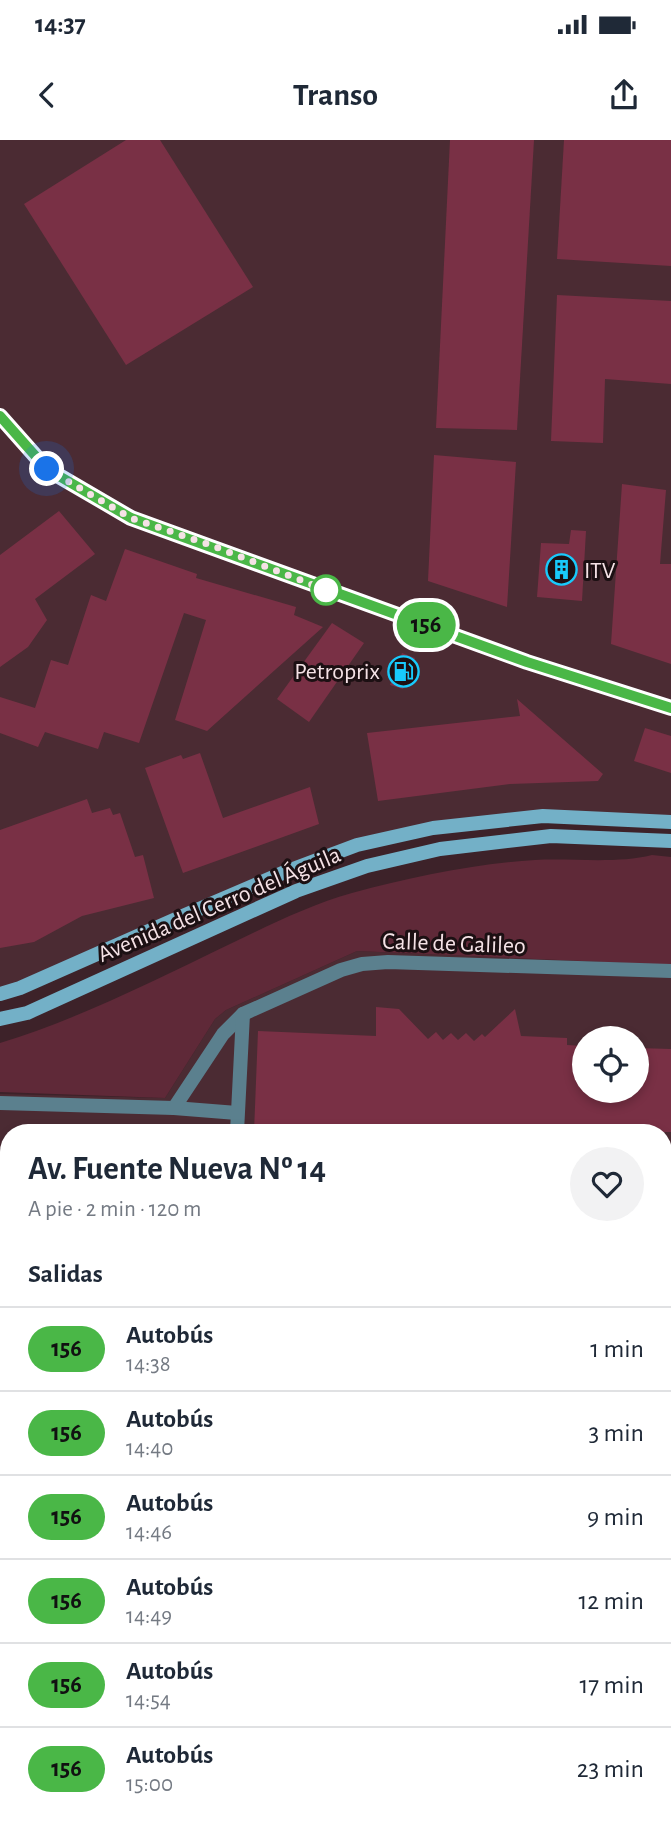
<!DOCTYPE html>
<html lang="es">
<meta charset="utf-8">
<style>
:root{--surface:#fff;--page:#f2f2f3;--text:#1f2937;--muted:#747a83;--line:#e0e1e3}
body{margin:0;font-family:"Alegreya Sans",sans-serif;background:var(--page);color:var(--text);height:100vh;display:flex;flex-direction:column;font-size:26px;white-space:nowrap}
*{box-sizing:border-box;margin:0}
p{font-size:23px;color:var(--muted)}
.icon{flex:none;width:38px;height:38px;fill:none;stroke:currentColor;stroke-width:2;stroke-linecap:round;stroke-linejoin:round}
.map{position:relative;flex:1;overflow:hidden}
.sheet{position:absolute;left:0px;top:984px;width:672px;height:702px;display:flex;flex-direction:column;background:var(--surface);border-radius:28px 28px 0 0;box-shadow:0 4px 10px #0003}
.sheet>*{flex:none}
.badge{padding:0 14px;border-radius:23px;font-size:24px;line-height:46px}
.controls{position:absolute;left:572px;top:886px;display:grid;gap:14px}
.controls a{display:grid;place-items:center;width:77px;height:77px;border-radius:50%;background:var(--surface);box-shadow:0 4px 10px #0003;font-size:35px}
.you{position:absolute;width:35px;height:35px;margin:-18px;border:5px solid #fff;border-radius:50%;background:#1a73e8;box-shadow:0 0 0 10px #1a73e833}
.map>.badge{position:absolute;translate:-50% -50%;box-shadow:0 0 0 4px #fff}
h2{padding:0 28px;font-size:26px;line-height:63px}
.round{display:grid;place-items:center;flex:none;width:74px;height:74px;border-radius:37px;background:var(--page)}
.summary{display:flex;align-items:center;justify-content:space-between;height:119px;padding:0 28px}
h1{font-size:33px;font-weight:600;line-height:52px}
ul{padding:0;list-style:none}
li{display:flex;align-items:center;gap:21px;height:84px;padding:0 28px;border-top:2px solid var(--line)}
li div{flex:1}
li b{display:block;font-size:26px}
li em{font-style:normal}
li .badge{min-width:77px;font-weight:700;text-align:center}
.status{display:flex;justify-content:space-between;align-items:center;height:49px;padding:0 35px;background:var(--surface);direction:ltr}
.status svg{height:19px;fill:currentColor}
header{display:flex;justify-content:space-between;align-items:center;height:91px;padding:0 28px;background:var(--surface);font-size:32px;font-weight:600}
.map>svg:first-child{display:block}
.built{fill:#4b2b33;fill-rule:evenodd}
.green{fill:#5f2938}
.building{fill:#793045}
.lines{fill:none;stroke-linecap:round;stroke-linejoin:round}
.street{stroke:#5b808e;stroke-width:14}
.secondary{stroke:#73b0c7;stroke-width:14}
.line-casing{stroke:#fff;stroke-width:16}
.line{stroke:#4ab747;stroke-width:10}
.walk{stroke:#f5e2e6;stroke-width:7;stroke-dasharray:0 12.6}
.stop-dot{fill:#fff;stroke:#4ab747;stroke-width:3.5}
.labels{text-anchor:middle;stroke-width:6;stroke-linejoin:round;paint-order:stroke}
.poi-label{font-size:24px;fill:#f5e2e6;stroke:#1c1013;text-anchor:start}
.street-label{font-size:24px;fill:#f5e2e6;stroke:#1c1013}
</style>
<div class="status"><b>14:37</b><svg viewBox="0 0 49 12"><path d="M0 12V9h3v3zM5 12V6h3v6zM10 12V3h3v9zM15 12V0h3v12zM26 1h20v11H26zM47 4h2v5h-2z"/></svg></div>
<header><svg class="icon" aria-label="back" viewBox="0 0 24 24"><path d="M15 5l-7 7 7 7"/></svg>Transo<svg class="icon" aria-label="share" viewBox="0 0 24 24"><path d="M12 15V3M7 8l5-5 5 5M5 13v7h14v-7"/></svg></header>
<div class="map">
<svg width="671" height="1684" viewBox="0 0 671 1684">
<rect width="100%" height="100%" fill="#3d2229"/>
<!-- built -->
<g class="built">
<path d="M0 0H671V682L543 676 357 705 0 854Z"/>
<path d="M357 811 671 825V1684H0V954L165 958 215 879 226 870ZM584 898H637V950H584ZM9 992H663V1676H9Z"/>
</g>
<!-- green -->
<path class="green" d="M652 715 671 717V825L357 811 226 870 215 879 165 958 0 952V903C79 879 155 840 230 804 270 785 309 765 352 753 412 737 474 724 535 720 573 718 617 724 652 715Z"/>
<!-- building -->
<g class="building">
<path d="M126 0H160L253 147 126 225 24 64Z"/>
<path d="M450 0H534L517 290 436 288Z"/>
<path d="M564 0H671V126L557 119Z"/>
<path d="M557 155 671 161V244L605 239 603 303 551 301Z"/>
<path d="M434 315 516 322 507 467 428 441Z"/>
<path d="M622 344 666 350 660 424H671V524L611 504Z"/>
<path d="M59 371 95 414 35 459 47 480 28 507 0 527V415Z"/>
<path d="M571 390 586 391 582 461 537 457 541 403 569 404Z"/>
<path d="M125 409 197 434 196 438 296 467 294 475 323 487 207 591 175 580 206 480 184 473 139 603 104 592 98 609 45 592 38 607 0 593V557L35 568 51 520 68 525 91 455 106 461Z"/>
<path d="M332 483 364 503 309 582 277 559Z"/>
<path d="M402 513 415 518 403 549 390 545Z"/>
<path d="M517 559 603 634 598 641 510 644 378 661 367 593 520 576Z"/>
<path d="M645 588 671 596V633L634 621Z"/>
<path d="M200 613 223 678 310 647 319 684 183 733 145 628 181 615 183 619Z"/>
<path d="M87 659 92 673 110 668 113 675 120 673 135 717 143 715 154 758 82 776 34 802 0 808V690Z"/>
<path d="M376 867 399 869 428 899 436 892 443 900 451 893 458 900 466 893 474 901 482 894 485 897 515 869 521 896 567 898V905L584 906V950H637V908L671 909V992H254L258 891 376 896Z"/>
</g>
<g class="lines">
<!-- street -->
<g class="street">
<path d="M0 276 47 329 131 378 527 522 671 568"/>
<path d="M0 963 174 968 237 973"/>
<path d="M174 968 223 894 243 874 341 830 362 824 388 822 671 831"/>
<path d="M237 992 243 874"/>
<path d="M0 1481H9"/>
<path d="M663 1500 671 1501"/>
<path d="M663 1524H671"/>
</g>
<!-- secondary -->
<g class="secondary">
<path d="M0 854 20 848 183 776 285 732 357 705 433 688 543 676 671 682"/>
<path d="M0 879 27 873 296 751 367 726 440 709 551 696 671 701"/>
</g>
</g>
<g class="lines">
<defs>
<path id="line" d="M0 276 47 329 131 378 527 522 671 568"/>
</defs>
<!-- line casing -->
<use href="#line" class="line-casing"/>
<!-- line -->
<use href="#line" class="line"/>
<!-- walk -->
<path class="walk" d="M47 329 131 378 213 406 326 450"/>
</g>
<!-- icons -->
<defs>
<symbol id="building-ring" viewBox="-11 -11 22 22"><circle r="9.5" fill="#1c1013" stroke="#18cafc" stroke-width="1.5"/><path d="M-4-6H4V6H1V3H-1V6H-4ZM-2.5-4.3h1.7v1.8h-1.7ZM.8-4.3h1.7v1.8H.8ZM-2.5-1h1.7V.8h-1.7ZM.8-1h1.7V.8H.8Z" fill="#18cafc"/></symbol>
<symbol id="fuel-ring" viewBox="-11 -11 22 22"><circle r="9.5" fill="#1c1013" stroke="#18cafc" stroke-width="1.5"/><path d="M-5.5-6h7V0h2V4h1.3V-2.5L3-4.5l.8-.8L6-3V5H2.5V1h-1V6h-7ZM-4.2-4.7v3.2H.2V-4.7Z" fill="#18cafc"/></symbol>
</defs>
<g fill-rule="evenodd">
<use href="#building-ring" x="544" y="412" width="35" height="35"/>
<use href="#fuel-ring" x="386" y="514" width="35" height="35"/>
</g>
<!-- markers -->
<circle class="stop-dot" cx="326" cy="450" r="14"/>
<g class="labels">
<!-- poi labels -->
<g class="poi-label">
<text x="584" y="438">ITV</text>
<text x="380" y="539" text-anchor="end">Petroprix</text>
</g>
<!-- street labels -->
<g class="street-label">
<text transform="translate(219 764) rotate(-23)" y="8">Avenida del Cerro del Águila</text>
<text transform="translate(454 803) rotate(2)" y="8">Calle de Galileo</text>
</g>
</g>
</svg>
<div class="controls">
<a><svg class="icon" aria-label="locate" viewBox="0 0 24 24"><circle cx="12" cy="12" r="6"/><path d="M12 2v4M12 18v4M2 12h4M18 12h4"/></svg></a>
</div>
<div class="you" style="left:47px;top:329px"></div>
<b class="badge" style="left:426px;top:485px;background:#4ab747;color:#111">156</b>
<section class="sheet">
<div class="summary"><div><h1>Av. Fuente Nueva Nº 14</h1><p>A pie · 2 min · 120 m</p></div><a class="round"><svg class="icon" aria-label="heart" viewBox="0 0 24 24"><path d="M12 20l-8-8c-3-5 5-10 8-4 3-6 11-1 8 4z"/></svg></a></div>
<h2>Salidas</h2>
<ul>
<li><span class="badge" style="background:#4ab747;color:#111">156</span><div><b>Autobús</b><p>14:38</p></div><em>1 min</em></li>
<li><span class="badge" style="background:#4ab747;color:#111">156</span><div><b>Autobús</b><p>14:40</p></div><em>3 min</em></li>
<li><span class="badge" style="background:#4ab747;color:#111">156</span><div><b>Autobús</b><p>14:46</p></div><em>9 min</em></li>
<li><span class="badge" style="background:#4ab747;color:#111">156</span><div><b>Autobús</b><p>14:49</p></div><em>12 min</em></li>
<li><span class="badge" style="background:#4ab747;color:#111">156</span><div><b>Autobús</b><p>14:54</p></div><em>17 min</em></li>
<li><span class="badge" style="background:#4ab747;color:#111">156</span><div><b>Autobús</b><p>15:00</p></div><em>23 min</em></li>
</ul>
</section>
</div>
